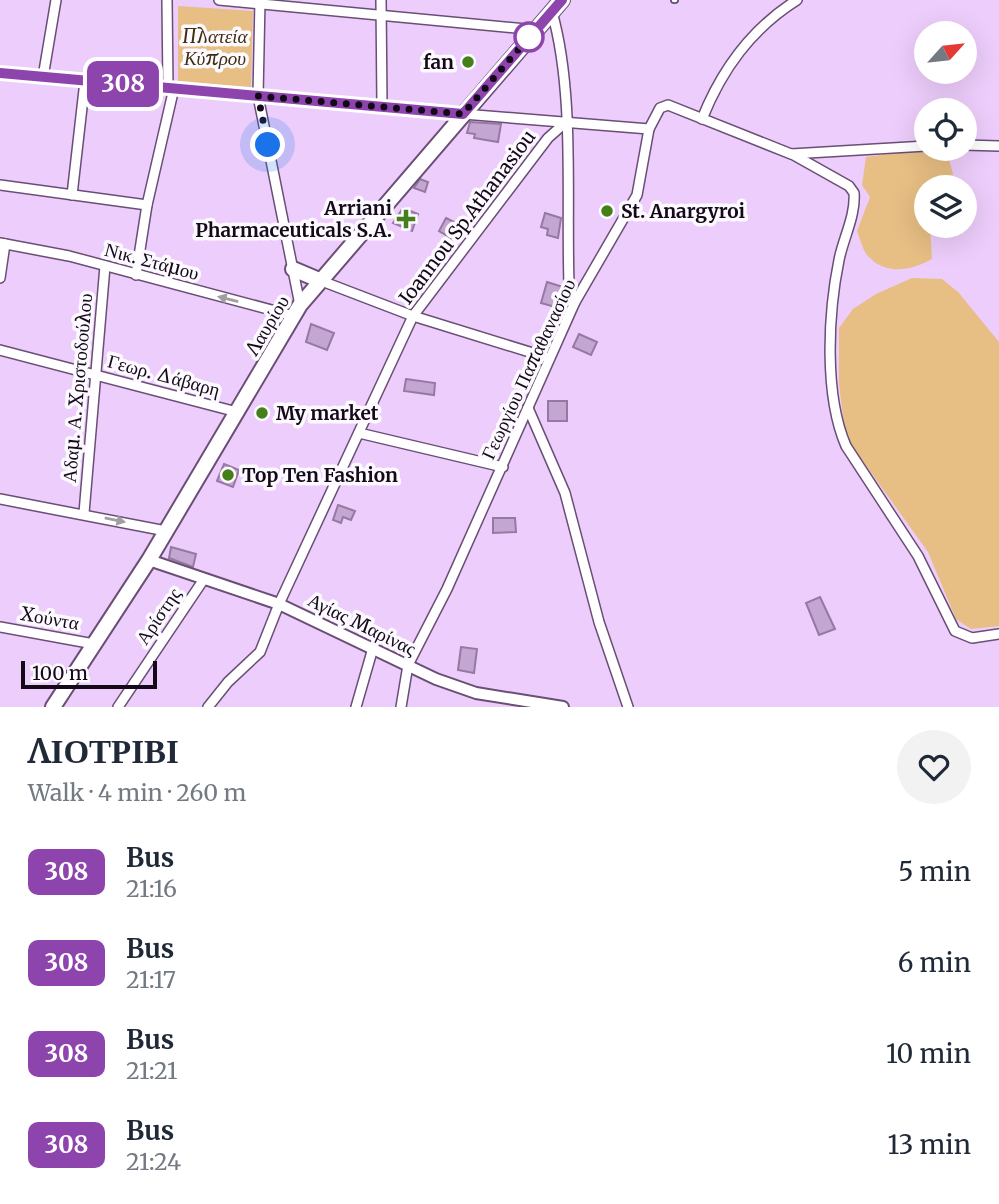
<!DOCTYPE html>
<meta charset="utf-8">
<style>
:root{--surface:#fff;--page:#f2f2f3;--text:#1f2937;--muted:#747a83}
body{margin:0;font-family:Merriweather,serif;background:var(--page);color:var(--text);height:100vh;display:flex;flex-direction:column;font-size:26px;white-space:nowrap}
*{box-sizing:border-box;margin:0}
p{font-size:23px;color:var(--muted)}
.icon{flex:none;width:38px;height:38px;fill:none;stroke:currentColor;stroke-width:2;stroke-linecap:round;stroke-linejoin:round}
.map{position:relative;height:707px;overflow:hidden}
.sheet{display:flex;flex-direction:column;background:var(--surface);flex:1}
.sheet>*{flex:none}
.badge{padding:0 14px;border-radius:10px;font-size:24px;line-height:46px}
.needle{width:46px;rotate:63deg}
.fabs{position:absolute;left:914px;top:21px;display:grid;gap:14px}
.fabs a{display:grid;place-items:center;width:63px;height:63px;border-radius:50%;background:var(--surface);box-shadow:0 7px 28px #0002;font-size:35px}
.scale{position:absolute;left:21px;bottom:18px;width:136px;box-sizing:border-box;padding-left:7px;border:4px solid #140919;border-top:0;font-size:19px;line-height:24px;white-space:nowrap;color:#140919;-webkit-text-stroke:5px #fdfaff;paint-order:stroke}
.you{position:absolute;width:35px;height:35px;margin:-18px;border:5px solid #fff;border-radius:50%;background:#1a73e8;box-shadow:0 0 0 10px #1a73e833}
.map>.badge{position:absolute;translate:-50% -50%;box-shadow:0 0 0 4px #fff}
.round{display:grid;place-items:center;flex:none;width:74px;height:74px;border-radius:37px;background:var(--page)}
.head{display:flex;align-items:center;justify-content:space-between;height:119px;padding:0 28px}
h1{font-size:33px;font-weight:700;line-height:52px}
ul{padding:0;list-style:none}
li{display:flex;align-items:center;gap:21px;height:91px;padding:0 28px}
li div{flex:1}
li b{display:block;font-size:26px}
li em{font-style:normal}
li .badge{min-width:77px;font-weight:700;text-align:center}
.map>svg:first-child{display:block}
.green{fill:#e7be84}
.building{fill:#c4a6d2;stroke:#9679a3;stroke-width:2}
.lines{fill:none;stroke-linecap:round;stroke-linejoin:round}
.service-casing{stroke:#694e75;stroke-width:8}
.minor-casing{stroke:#694e75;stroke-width:12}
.tertiary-casing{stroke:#694e75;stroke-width:14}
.primary-casing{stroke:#694e75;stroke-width:18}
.service{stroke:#fff;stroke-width:4.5}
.minor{stroke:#fff;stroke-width:9}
.tertiary{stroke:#fff;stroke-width:10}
.primary{stroke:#fff;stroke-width:14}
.oneway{fill:#a19da3}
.line-casing{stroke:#fff;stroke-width:16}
.line{stroke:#8e44ad;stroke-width:10}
.walk{stroke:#140919;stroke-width:7;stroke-dasharray:0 12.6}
.stop-dot{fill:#fff;stroke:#8e44ad;stroke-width:3.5}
.poi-dot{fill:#457f1a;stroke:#fdfaff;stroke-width:2.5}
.labels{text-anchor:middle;stroke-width:7;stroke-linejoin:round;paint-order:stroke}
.park-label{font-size:19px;font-style:italic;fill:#402d0f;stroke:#fdfaff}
.poi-label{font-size:19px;font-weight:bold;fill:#140919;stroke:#fdfaff;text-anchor:start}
.street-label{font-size:19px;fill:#140919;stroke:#fdfaff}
</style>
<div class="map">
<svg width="999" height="707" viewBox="0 0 999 707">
<rect width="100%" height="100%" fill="#edcdfb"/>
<!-- green -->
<g class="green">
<path d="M178 6 253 11 251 87 178 82Z"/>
<path d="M914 151 947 152 953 174 947 187H926V226H930L932 259C913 270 887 276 869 257 863 252 860 238 857 231L870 197 862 185 866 157Z"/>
<path d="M912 278 942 279 958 292 999 342V626L971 629 956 619 928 552 852 446 844 425 839 384V328L853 309 876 294Z"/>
</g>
<!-- building -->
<g class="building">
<path d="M470 122 501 124 498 142 474 138 475 134 467 133Z"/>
<path d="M420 179 428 182 425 192 414 188Z"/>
<path d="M403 208 418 214 412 231 393 223Z"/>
<path d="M545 213 561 218 558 238 547 235 548 229 541 227Z"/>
<path d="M446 218 460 225 453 239 439 231Z"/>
<path d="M547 282 563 287 559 308 541 303Z"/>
<path d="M311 324 334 333 327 350 306 342Z"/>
<path d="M579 334 597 342 591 355 573 347Z"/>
<path d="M406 379 435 383 434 395 404 391Z"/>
<rect x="548" y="401" width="19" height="20"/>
<path d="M224 464 239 470 233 487 217 481Z"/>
<path d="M338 505 355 511 351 520 343 517 341 523 333 520Z"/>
<path d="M493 518H515L516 532 493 533Z"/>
<path d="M171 547 196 554 193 567 169 558Z"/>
<path d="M820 597 835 629 819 635 806 603Z"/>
<path d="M461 647 477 649 474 673 458 670Z"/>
</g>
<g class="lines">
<defs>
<path id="service" d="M674 0H675"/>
<g id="minor">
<path d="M167 0 168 88"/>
<path d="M219 0 526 29 532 34"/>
<path d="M260 0 258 96 300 305"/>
<path d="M381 0 382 106"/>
<path d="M552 12C575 93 566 199 569 283L575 302"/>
<path d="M43 77 56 0"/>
<path d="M463 114 649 129"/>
<path d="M702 119C722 69 751 29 797 0"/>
<path d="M964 145 999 146"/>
<path d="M792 154 849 186 854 193C856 215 843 239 839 260 828 314 824 395 846 446L918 556 955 631 972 638 999 634"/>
<path d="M0 185 147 205"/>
<path d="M72 195 85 81"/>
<path d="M0 243 69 256 294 316"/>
<path d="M136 275 147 205 174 88"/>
<path d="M0 278 5 244"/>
<path d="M319 280 413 316 549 358"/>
<path d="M0 350 237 412"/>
<path d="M528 408 565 493 599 622 628 707"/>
<path d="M359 433 503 467"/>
<path d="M0 499 166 531"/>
<path d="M84 513 105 266"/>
<path d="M0 627 94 644"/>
<path d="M118 707 204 579"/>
<path d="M208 707 228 682 260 652 279 604 413 316 548 138 566 122"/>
<path d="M356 707 373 648"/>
<path d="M401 707 408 665 447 589 575 302 637 195 649 129 660 108 668 105 791 154 926 146"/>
</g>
<g id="tertiary">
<path d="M0 73 463 114"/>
<path d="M149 560 279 604 436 679 476 693 563 707"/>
</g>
<g id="primary">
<path d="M293 269 319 280"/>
<path d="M53 707 149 560 300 305 562 0"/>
</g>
</defs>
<!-- service casing -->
<use href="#service" class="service-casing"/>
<!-- minor casing -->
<use href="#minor" class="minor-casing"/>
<!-- tertiary casing -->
<use href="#tertiary" class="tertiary-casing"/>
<!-- primary casing -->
<use href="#primary" class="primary-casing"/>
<!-- service -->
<use href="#service" class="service"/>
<!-- minor -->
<use href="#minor" class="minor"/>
<!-- tertiary -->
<use href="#tertiary" class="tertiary"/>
<!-- primary -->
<use href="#primary" class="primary"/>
</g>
<!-- one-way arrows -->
<defs><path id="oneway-solid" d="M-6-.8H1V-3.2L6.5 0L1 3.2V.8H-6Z" transform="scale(1.75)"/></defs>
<g class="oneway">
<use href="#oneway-solid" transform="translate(228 299) rotate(-166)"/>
<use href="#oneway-solid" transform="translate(115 520) rotate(12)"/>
</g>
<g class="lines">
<defs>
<path id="line" d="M0 73 463 114 562 0"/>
</defs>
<!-- line casing -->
<use href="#line" class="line-casing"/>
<!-- line -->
<use href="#line" class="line"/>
<!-- walk -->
<path class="walk" d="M268 145 258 96 463 114 529 37"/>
</g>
<!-- markers -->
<circle class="stop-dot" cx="529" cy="37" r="14"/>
<g class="poi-dot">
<circle cx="468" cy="62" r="7"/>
<circle cx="607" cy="211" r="7"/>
<path d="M402.5 208.5h7v7h7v7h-7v7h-7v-7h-7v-7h7z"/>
<circle cx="262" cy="413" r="7"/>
<circle cx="228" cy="475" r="7"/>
</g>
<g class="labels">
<!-- park labels -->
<g class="park-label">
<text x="215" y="43">Πλατεία<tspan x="215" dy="22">Κύπρου</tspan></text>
</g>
<!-- poi labels -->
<g class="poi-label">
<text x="454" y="69" text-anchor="end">fan</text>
<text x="392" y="215" text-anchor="end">Arriani<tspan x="392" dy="22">Pharmaceuticals S.A.</tspan></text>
<text x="621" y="218">St. Anargyroi</text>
<text x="276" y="420">My market</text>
<text x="242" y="482">Top Ten Fashion</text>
</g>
<!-- street labels -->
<g class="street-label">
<text transform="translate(467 217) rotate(-53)" y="7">Ioannou Sp.Athanasiou</text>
<text transform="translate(152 261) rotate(15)" y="7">Νικ. Στάμου</text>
<text transform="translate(267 325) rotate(-59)" y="7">Λαυρίου</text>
<text transform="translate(528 369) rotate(-65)" y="7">Γεωργίου Παπαθανασίου</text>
<text transform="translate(164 375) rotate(15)" y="7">Γεωρ. Δάβαρη</text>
<text transform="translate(77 388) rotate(-85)" y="7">Αδαμ. Α. Χριστοδούλου</text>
<text transform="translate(158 616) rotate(-56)" y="7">Αρίστης</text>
<text transform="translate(50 618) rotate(10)" y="7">Χούντα</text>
<text transform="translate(362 624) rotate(26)" y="7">Αγίας Μαρίνας</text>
</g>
</g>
</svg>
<div class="fabs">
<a><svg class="needle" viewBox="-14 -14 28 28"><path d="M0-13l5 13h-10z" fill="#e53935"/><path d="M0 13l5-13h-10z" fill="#747a83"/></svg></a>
<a><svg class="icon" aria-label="locate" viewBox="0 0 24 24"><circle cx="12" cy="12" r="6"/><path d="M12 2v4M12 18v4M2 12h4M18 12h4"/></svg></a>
<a><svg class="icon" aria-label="layers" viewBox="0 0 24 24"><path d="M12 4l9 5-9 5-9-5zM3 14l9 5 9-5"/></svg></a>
</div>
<div class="scale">100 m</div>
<div class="you" style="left:268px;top:145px"></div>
<b class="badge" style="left:123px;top:84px;background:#8e44ad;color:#fff">308</b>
</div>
<section class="sheet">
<div class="head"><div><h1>ΛΙΟΤΡΙΒΙ</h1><p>Walk · 4 min · 260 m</p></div><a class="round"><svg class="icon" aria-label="heart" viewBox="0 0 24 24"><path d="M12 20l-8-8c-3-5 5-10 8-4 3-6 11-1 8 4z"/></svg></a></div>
<ul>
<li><span class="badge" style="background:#8e44ad;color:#fff">308</span><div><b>Bus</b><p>21:16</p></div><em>5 min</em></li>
<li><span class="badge" style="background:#8e44ad;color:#fff">308</span><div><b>Bus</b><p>21:17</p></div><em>6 min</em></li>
<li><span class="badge" style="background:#8e44ad;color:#fff">308</span><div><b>Bus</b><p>21:21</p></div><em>10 min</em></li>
<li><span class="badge" style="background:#8e44ad;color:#fff">308</span><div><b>Bus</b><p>21:24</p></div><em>13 min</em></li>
</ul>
</section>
